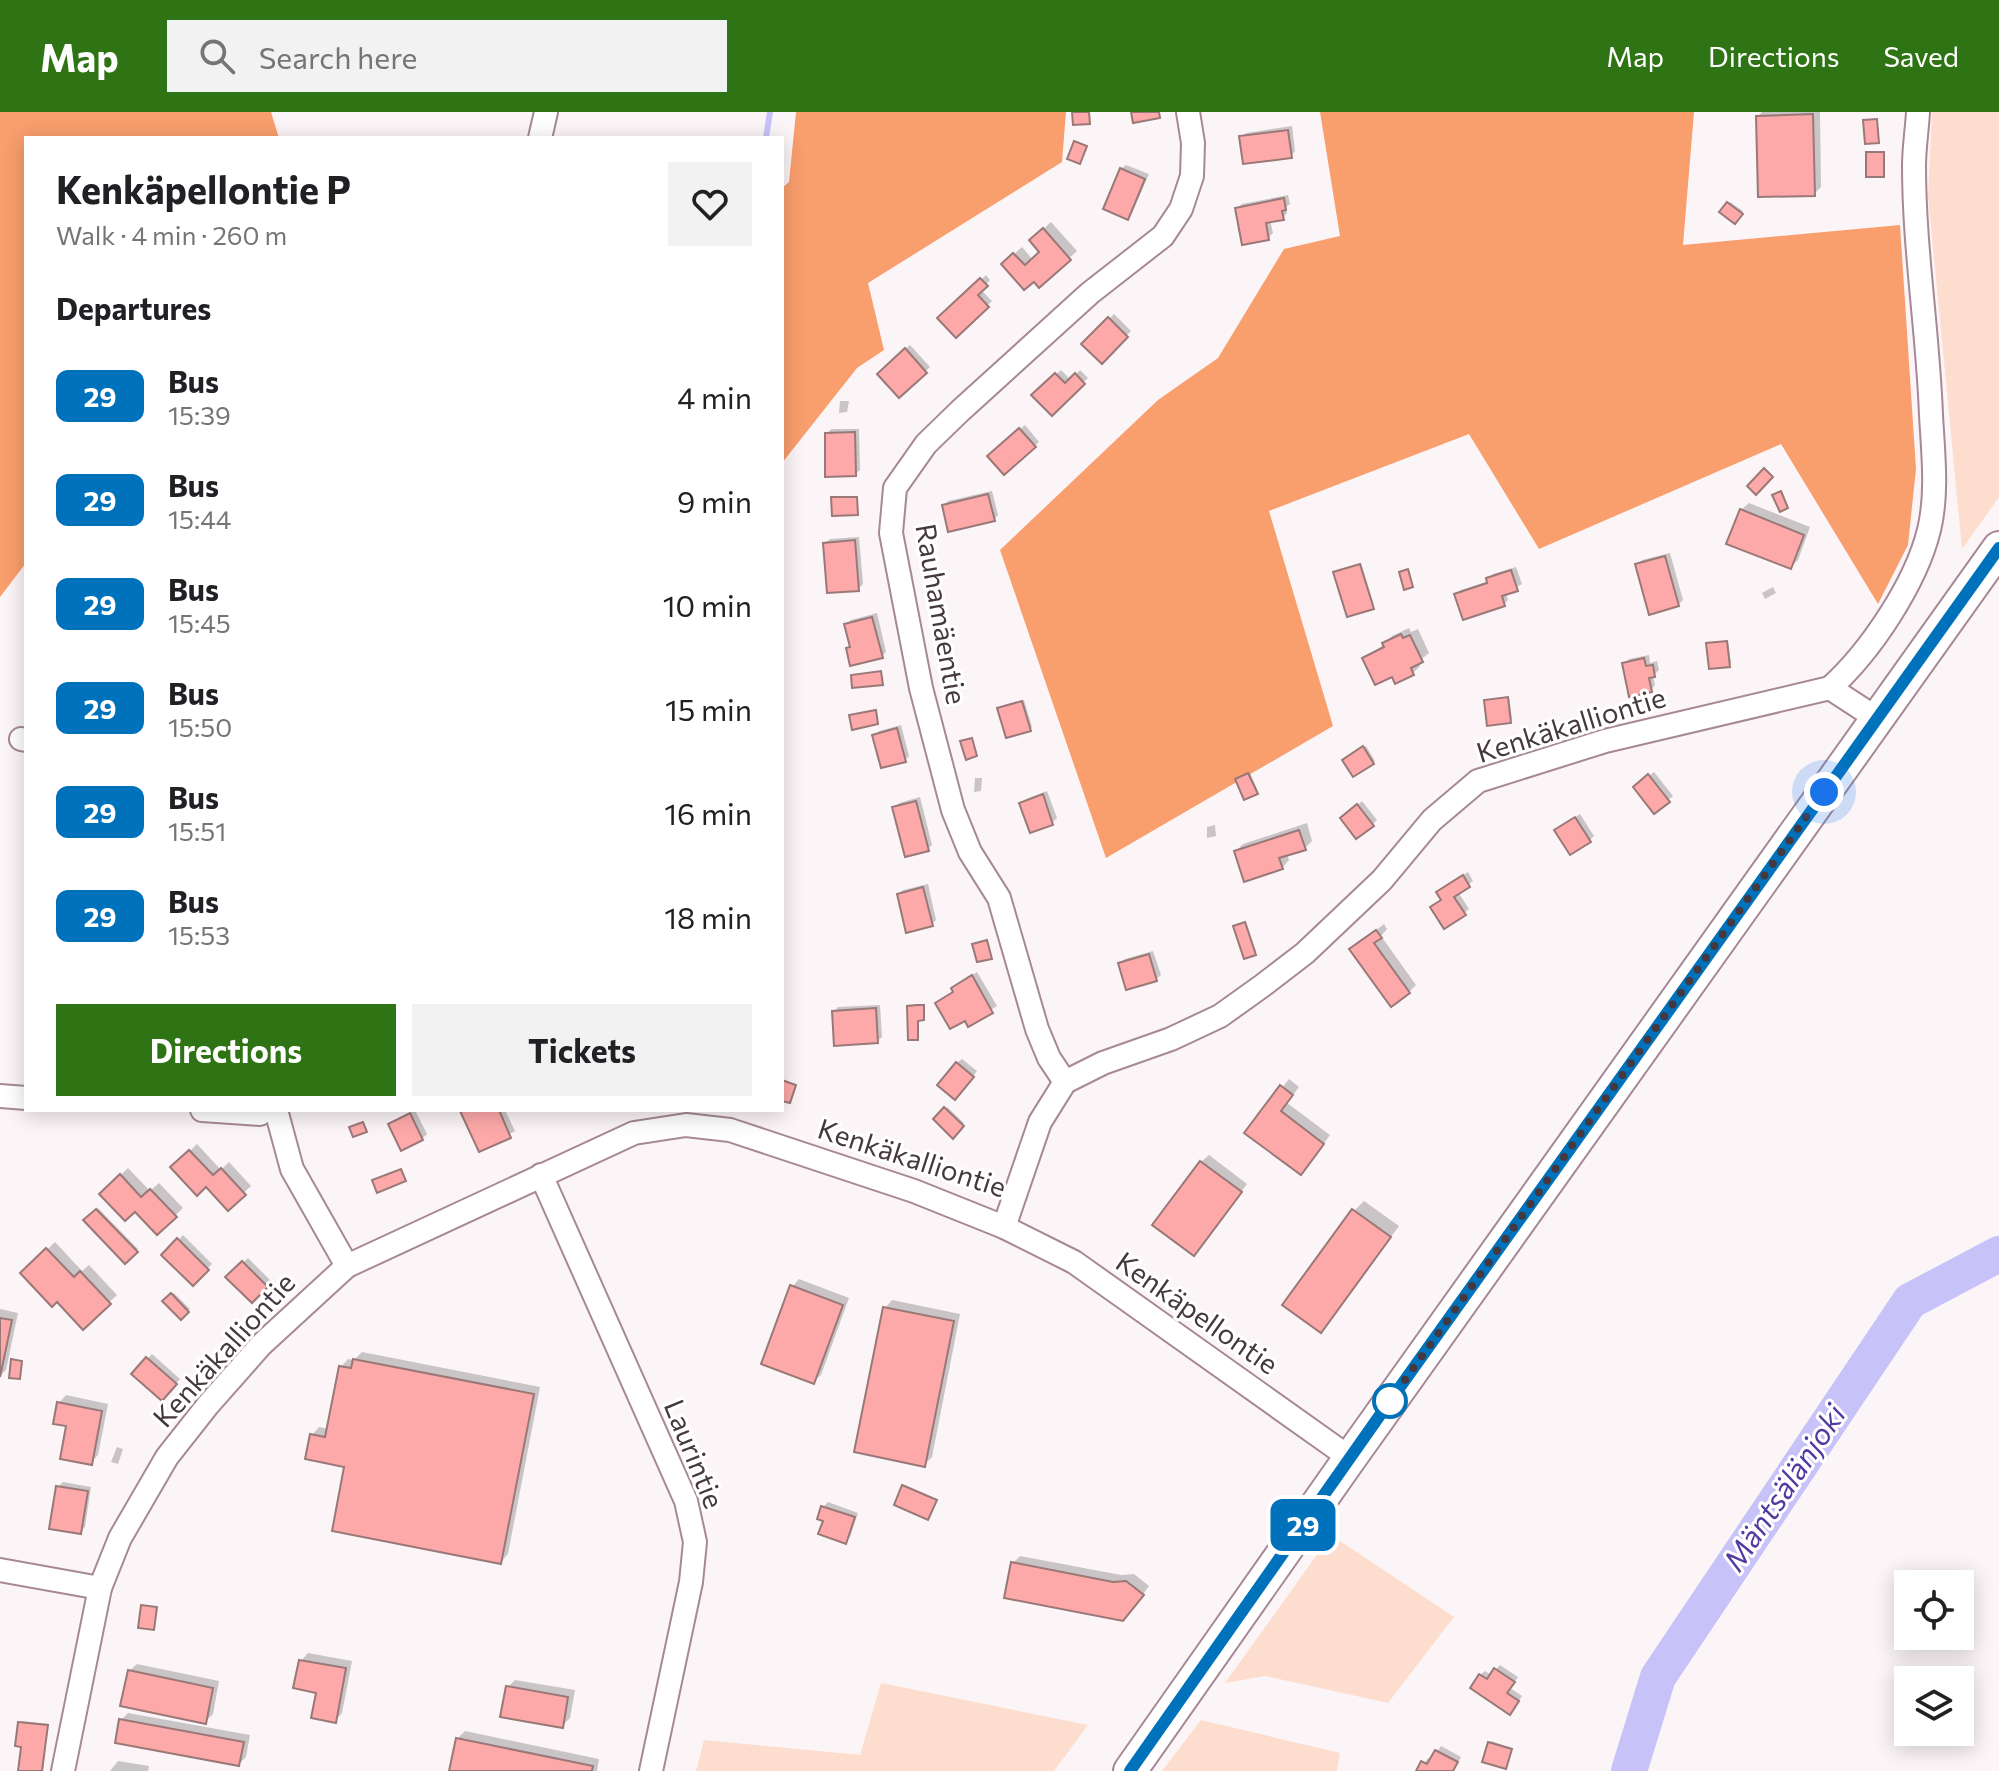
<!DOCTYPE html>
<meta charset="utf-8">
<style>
:root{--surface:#fff;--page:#f2f2f2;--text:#202124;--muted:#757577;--accent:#2f7414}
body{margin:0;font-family:Commissioner,sans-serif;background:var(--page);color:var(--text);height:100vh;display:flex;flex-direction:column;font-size:30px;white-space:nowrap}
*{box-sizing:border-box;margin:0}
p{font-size:26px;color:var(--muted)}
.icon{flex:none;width:44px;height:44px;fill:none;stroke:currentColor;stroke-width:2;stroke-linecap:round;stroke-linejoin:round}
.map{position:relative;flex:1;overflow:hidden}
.side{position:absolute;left:24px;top:24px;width:760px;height:976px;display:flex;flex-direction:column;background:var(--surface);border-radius:0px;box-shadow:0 4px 20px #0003}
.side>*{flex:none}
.badge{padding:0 16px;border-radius:12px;font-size:28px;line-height:52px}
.buttons{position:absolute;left:1894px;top:1458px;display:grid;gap:16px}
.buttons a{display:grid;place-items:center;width:80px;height:80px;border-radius:0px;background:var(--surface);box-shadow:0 4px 20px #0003;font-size:40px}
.you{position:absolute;width:40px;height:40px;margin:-20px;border:6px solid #fff;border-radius:50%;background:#1a73e8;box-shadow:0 0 0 12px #1a73e833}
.map>.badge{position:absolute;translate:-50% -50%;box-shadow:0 0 0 4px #fff}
h2{padding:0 32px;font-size:30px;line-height:72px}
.round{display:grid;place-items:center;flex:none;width:84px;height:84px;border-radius:0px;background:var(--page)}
.overview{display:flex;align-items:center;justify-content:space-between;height:136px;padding:0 32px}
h1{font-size:38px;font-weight:700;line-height:60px}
.action{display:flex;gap:16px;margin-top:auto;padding:16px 32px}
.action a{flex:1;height:92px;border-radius:0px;background:var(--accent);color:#fff;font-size:32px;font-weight:700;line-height:92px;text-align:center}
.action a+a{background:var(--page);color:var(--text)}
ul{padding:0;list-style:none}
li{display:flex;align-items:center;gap:24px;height:104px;padding:0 32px}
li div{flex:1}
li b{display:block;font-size:30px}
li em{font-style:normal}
li .badge{min-width:88px;font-weight:700;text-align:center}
header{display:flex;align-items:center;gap:48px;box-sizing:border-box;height:112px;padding:0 40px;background:var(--accent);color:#fff}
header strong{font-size:38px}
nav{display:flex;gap:44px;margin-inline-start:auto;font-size:28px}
.search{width:560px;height:72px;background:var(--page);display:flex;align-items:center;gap:20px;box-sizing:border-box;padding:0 28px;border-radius:0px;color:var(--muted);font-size:30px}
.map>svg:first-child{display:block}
.green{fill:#fdddcd}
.forest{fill:#f99e6d}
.shadow{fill:#0003}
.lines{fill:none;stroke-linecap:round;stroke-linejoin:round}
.stream{stroke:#c7c2f8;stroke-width:6}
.river{stroke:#c7c2f8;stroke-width:36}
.building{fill:#fea9a9;stroke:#997877;stroke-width:2}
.minor-casing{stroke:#a78896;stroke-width:26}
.secondary-casing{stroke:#a78896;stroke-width:36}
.minor{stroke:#fff;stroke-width:22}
.secondary{stroke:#fff;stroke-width:32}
.line-casing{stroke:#fff;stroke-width:18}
.line{stroke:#0072bc;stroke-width:12}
.walk{stroke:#45383e;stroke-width:8;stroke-dasharray:0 14.4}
.stop-dot{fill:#fff;stroke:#0072bc;stroke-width:4}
.labels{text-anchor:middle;stroke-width:6;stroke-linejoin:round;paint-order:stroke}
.street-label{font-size:28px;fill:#45383e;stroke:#fff}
.water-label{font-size:30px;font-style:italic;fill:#523ba0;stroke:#fff}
</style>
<header>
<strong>Map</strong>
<div class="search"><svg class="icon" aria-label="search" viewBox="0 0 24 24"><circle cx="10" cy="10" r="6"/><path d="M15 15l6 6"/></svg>Search here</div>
<nav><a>Map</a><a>Directions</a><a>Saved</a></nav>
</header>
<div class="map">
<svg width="1999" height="1659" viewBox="0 0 1999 1659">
<rect width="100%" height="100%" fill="#fcf5f8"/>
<!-- green -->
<g class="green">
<path d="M1932 0H1999V385L1962 437 1928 84Z"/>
<path d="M1331 1423 1454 1505 1388 1591 1265 1564 1225 1571Z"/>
<path d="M881 1571 1088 1613 1054 1659H696L704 1628 860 1643Z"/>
<path d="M1201 1608 1340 1641 1337 1659H1162Z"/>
</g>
<!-- forest -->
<g class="forest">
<path d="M0 0H271L279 26H26V451L0 485Z"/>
<path d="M796 0H1066L1062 50 868 171 884 238 857 256 782 351V76L789 70Z"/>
<path d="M1320 0H1694L1683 133 1900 113 1916 357 1908 433 1878 492 1781 332 1539 437 1469 322 1269 399 1333 614 1106 746 1000 438 1158 288 1218 246 1284 137 1340 124Z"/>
</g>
<!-- shadow -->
<g class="shadow">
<path d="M1762 0H1820L1821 75 1814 82 1758 4Z"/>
<path d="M1292 14 1295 39 1291 44 1241 25 1246 21Z"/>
<path d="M1126 53 1149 62 1132 101 1128 105 1121 57Z"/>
<path d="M1288 83 1290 92 1286 95 1287 101 1283 106 1270 108 1273 121 1268 126 1237 96 1242 92Z"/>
<path d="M1730 90 1743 99 1735 109 1722 99Z"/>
<path d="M1051 110 1077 139 1039 173 1003 152 1022 135 1033 148 1042 140 1031 128Z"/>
<path d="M986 163 990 168 981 178 992 189 956 223 940 206Z"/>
<path d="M1114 202 1131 219 1102 249 1084 232Z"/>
<path d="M910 233 930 255 899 284 879 262Z"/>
<path d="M1061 258 1071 268 1080 258 1088 266 1052 301 1034 283Z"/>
<path d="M840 289H849L847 300 839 301Z"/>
<path d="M1025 313 1039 330 1004 361 990 344Z"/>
<path d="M831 317H859L860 358 855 362 827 322Z"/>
<path d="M992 379 998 403 994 408 944 394 948 389Z"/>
<path d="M835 384H858V400L857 402 833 386Z"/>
<path d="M1749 391 1810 415 1798 448 1790 455 1741 398Z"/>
<path d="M859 425 863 472 858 477 825 432 830 427Z"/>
<path d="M1670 441 1683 488 1678 493 1638 453 1642 448Z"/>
<path d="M1361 451 1374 493 1372 495 1336 460Z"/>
<path d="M1516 455 1522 472 1506 481 1508 488 1504 492 1457 483 1461 478 1489 469 1493 462Z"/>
<path d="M1773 475 1776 481 1765 487 1762 481Z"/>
<path d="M877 501 886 540 882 544 852 533 847 512 851 508Z"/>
<path d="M1409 516 1411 520 1418 517 1429 541 1418 550 1420 554 1413 561 1393 562 1365 546 1385 532 1392 524Z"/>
<path d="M1728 528 1731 551 1729 553 1708 532Z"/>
<path d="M1649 543 1650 551 1657 549 1659 558 1653 564 1655 573 1651 578 1624 552 1629 547Z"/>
<path d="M1509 584 1512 607 1510 609 1486 588Z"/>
<path d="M1024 588 1032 615 1030 617 1001 595Z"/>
<path d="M901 613 909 644 905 648 874 624 879 619Z"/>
<path d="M1366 634 1375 649 1373 651 1346 646Z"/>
<path d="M1654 660 1673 684 1668 688 1640 670Z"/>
<path d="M1250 661 1258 679 1256 681 1239 666Z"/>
<path d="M975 666H982L981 679 974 680Z"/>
<path d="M1047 679 1057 706 1052 711 1031 718 1022 691 1026 687Z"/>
<path d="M920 685 932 733 928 737 895 696 899 691Z"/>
<path d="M1362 689 1377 708 1372 713 1347 702Z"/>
<path d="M1580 702 1594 724 1589 729 1557 718Z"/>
<path d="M1307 711 1312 729 1305 736 1287 742 1289 748 1282 756 1236 739 1243 732Z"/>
<path d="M1215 713 1216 724 1207 726V715Z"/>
<path d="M1468 760 1473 769 1458 780 1469 797 1464 801 1443 787V776Z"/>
<path d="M928 772 936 808 932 812 899 782 903 778Z"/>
<path d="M1246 810 1256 839 1254 841 1237 813Z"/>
<path d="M1384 812 1387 817 1381 824 1416 873 1409 880 1352 837Z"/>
<path d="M1153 839 1161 863 1156 867 1120 851 1125 847Z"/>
<path d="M977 860 997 894 969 912 965 906 938 891 955 879 953 876 958 872Z"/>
<path d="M880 893 882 925 877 929 834 900 838 895Z"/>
<path d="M962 947 977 959 959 981 957 951Z"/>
<path d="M1289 967 1299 975 1287 991 1330 1023 1308 1053 1247 1020Z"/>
<path d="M947 995 964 1011 953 1024 935 1007Z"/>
<path d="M415 998 427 1022 422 1027 390 1012Z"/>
<path d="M463 998H505L515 1019 480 1038Z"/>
<path d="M197 1032 221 1058 229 1050 251 1074 228 1096 206 1073 173 1055Z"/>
<path d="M1209 1043 1247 1072 1201 1134V1050Z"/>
<path d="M128 1056 150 1079 159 1071 183 1096 157 1121 135 1097 102 1082Z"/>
<path d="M1364 1089 1399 1114 1321 1219 1354 1099Z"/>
<path d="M98 1096 138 1137 125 1149 86 1108Z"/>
<path d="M183 1123 212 1152 193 1171 164 1143Z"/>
<path d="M55 1130 82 1159 89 1153 117 1183 83 1215 57 1188 23 1161Z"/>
<path d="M248 1146 271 1169 252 1188 228 1165Z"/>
<path d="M799 1167 849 1186 821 1263 813 1270 792 1175Z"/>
<path d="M174 1181 190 1197 181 1206 165 1189Z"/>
<path d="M892 1188 960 1202 932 1345 925 1352 885 1196Z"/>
<path d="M0 1197 18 1201 6 1258 0 1264Z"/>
<path d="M362 1240 540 1275 508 1442 501 1450 346 1353 312 1323 319 1315 329 1317 341 1255 348 1247 354 1248Z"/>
<path d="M152 1242 180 1267 162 1286 134 1262Z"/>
<path d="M66 1283 108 1292 98 1343 91 1350 68 1313 59 1291Z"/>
<path d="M117 1335 123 1337 118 1352 111 1350Z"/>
<path d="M63 1370 91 1375 85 1415 80 1420 58 1375Z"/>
<path d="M905 1373 937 1387 930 1404 904 1375Z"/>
<path d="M828 1390 858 1401 850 1425 845 1430 825 1408 823 1395Z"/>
<path d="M1020 1444 1121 1463 1134 1462 1149 1474 1131 1499 1013 1451Z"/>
<path d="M308 1541 352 1549 342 1601 335 1609 301 1549Z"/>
<path d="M137 1552 219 1569 213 1602 205 1610 129 1559Z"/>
<path d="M1500 1553 1518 1565 1510 1576 1522 1584 1515 1596 1480 1563 1485 1559 1491 1563Z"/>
<path d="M515 1568 575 1578 570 1606 562 1614 508 1575Z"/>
<path d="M128 1601 250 1623 246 1645 239 1652 121 1608Z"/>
<path d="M21 1609 48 1612 43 1659H21L23 1633Z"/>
<path d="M465 1619 599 1647 597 1659H451L457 1627Z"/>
<path d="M1491 1629 1512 1636 1506 1654 1489 1631Z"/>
<path d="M1441 1634 1461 1645 1453 1659H1418L1428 1646 1432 1648Z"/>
<path d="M118 1649 149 1654 148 1659H110Z"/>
</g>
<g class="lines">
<!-- stream -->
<path class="stream" d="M766 26 770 0"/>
<!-- river -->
<path class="river" d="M1629 1659 1658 1565 1910 1189 1999 1142"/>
</g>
<!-- building -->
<g class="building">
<path d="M1072 0H1089L1090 12 1073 13Z"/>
<path d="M1131 0H1159L1160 6 1133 11Z"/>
<path d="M1813 2 1815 84 1758 85 1756 4Z"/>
<path d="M1877 7 1879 31 1865 32 1863 8Z"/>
<path d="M1288 18 1292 46 1243 52 1239 24Z"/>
<path d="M1074 29 1087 34 1080 52 1067 47Z"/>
<rect x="1866" y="40" width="18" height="25"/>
<path d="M1120 56 1145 67 1128 108 1103 97Z"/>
<path d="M1284 86 1286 98 1282 99 1284 108 1266 111 1269 128 1242 133 1235 96Z"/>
<path d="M1727 90 1743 102 1735 112 1719 100Z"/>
<path d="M1043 116 1071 148 1039 176 1034 170 1024 178 1001 152 1013 141 1025 153 1039 140 1029 128Z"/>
<path d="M980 166 988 174 978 183 989 195 956 226 937 206Z"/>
<path d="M1108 205 1128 225 1102 252 1081 232Z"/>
<path d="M905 236 927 261 899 286 877 262Z"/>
<path d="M1055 261 1065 271 1075 261 1085 272 1052 304 1031 283Z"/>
<path d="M1019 316 1036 335 1004 363 987 344Z"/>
<path d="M855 320 856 364 825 365V321Z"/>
<path d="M1764 356 1773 365 1756 383 1747 374Z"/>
<path d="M1781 379 1788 396 1780 400 1772 383Z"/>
<path d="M988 382 995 409 948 420 942 393Z"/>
<path d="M831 385H857L858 403 832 404Z"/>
<path d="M1740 397 1804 423 1791 457 1726 432Z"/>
<path d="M855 428 859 479 827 481 823 431Z"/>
<path d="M1665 444 1679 494 1649 503 1635 452Z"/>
<path d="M1360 452 1374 497 1347 505 1333 460Z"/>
<path d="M1408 457 1413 475 1404 478 1399 460Z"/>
<path d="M1511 458 1518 479 1502 484 1505 494 1463 508 1454 482 1487 471 1486 466Z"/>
<path d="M872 505 883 546 850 554 846 536 850 535 844 512Z"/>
<path d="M1401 522 1403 526 1410 523 1423 550 1411 556 1414 563 1395 572 1392 565 1375 573 1362 546 1384 535 1382 531Z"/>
<path d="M1727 529 1730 555 1709 557 1706 531Z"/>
<path d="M1644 546 1646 554 1653 553 1655 565 1649 566 1652 580 1629 585 1622 551Z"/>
<path d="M881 559 883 573 852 576 851 563Z"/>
<path d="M1508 585 1511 611 1487 614 1484 588Z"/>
<path d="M1022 589 1031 619 1006 626 997 596Z"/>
<path d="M876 598 878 612 852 618 849 603Z"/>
<path d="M897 616 906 650 881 656 872 623Z"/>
<path d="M972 626 977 644 966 648 960 629Z"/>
<path d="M1363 634 1374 652 1353 665 1342 648Z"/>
<path d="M1248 661 1258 682 1244 688 1235 667Z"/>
<path d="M1648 662 1670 690 1654 702 1633 675Z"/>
<path d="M1043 682 1053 713 1030 721 1019 691Z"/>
<path d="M916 689 929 739 905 745 892 695Z"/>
<path d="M1357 692 1374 714 1356 727 1340 706Z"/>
<path d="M1575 705 1591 730 1570 743 1554 718Z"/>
<path d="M1299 718 1306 738 1279 746 1283 757 1244 770 1234 739Z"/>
<path d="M1463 763 1470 775 1454 785 1466 803 1444 817 1430 795 1441 788 1436 780Z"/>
<path d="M923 775 933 814 906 821 897 782Z"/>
<path d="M1245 810 1256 843 1244 847 1233 814Z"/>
<path d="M1376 818 1382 826 1374 831 1410 881 1391 895 1349 837Z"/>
<path d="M987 828 992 847 977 850 972 832Z"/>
<path d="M1149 842 1157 869 1126 878 1118 851Z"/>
<path d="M972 863 993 901 968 915 965 909 950 917 935 891 953 880 951 876Z"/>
<path d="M917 893H924V908L918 909V928H908L907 894Z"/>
<path d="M876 896 878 931 834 934 832 899Z"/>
<path d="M956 950 974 965 955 988 937 973Z"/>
<path d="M782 968 796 973 790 991 782 989Z"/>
<path d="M1280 973 1293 983 1281 999 1324 1032 1301 1063 1244 1021Z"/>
<path d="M944 995 964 1014 953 1027 933 1007Z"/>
<path d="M499 998 511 1026 479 1040 460 999Z"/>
<path d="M410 1001 423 1028 401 1039 388 1012Z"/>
<path d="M363 1010 367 1020 353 1025 349 1015Z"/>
<path d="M189 1038 213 1063 221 1056 246 1083 228 1099 206 1075 197 1084 170 1055Z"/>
<path d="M1200 1049 1242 1080 1194 1144 1152 1113Z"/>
<path d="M401 1057 406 1069 377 1081 372 1068Z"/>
<path d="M120 1062 141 1085 150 1077 177 1105 157 1123 135 1100 125 1109 99 1082Z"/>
<path d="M96 1097 138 1140 125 1152 83 1108Z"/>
<path d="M1352 1097 1391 1125 1321 1221 1282 1193Z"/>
<path d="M177 1126 209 1158 193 1174 161 1143Z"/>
<path d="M46 1136 74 1165 80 1159 111 1192 83 1218 57 1190 52 1195 20 1161Z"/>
<path d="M242 1149 268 1175 252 1191 225 1165Z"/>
<path d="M790 1173 843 1193 814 1272 761 1252Z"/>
<path d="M171 1181 189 1200 181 1208 162 1189Z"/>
<path d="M883 1195 954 1209 925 1355 854 1340Z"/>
<path d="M0 1206 12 1208 0 1265Z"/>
<path d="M146 1245 177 1272 162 1289 131 1262Z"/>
<path d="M11 1247 22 1249 20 1267 9 1266Z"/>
<path d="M353 1247 534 1282 501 1452 332 1419 344 1355 305 1347 310 1322 325 1325 339 1254 351 1256Z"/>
<path d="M57 1290 102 1299 92 1353 60 1347 66 1314 53 1312Z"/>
<path d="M902 1373 937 1388 928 1408 894 1393Z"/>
<path d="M56 1374 88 1379 81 1422 49 1417Z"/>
<path d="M821 1394 855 1405 846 1432 818 1422 823 1409 817 1407Z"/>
<path d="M1011 1450 1113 1470 1126 1469 1144 1483 1123 1509 1004 1486Z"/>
<path d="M141 1493 157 1495 154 1518 138 1516Z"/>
<path d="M299 1548 346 1556 336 1611 311 1606 316 1581 293 1576Z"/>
<path d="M1494 1556 1515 1570 1507 1581 1519 1589 1510 1603 1470 1576 1479 1562 1487 1567Z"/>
<path d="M128 1558 213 1576 206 1612 120 1594Z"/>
<path d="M506 1574 568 1585 563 1616 500 1605Z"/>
<path d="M119 1607 244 1630 239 1654 115 1631Z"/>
<path d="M18 1610 48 1613 42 1659H18L21 1635 15 1634Z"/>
<path d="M456 1626 593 1654 592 1659H449Z"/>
<path d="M1488 1630 1512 1637 1506 1657 1482 1650Z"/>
<path d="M1435 1638 1458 1650 1453 1659H1416L1421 1649 1427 1652Z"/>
</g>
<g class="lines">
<defs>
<g id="minor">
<path d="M540 26 546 0"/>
<path d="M1830 576 1876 606"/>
<path d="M21 627 26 628"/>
<path d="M1065 970 1049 946 1037 917 999 786 970 740 953 698 921 576 891 421 895 376 926 332 960 299 1090 181 1163 124 1181 97 1192 64 1193 31 1188 0"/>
<path d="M0 984 26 986"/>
<path d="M202 998 260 1002"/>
<path d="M276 998 292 1057 347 1154"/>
<path d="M541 1063 686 1389 695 1430 691 1470 651 1659"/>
<path d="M1004 1115 1074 1150 1350 1346"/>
<path d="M0 1458 100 1476"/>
<path d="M63 1659 100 1476 120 1426 167 1345 208 1293 261 1233 347 1154 634 1021 686 1013 730 1018 914 1079 1004 1115 1040 1010 1065 970 1103 951 1171 927 1220 904 1262 874 1305 841 1382 768 1432 708 1478 669 1605 629 1830 576C1871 539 1916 471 1929 418 1938 381 1933 340 1931 303 1928 220 1914 137 1914 54 1914 36 1917 18 1918 0"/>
</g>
<path id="secondary" d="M1130 1659 1350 1346 1999 436"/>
</defs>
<!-- minor casing -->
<use href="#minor" class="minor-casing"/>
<!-- secondary casing -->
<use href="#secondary" class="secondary-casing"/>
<!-- minor -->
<use href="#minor" class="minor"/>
<!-- secondary -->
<use href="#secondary" class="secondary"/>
</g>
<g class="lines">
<defs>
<path id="line" d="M1130 1659 1385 1296 1999 436"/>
</defs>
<!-- line casing -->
<use href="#line" class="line-casing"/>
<!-- line -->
<use href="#line" class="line"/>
<!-- walk -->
<path class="walk" d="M1390 1289 1385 1296 1824 680"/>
</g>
<!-- markers -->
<circle class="stop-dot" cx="1390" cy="1289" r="16"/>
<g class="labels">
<!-- street labels -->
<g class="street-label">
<text transform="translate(941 502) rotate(80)" y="10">Rauhamäentie</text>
<text transform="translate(1571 613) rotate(-17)" y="10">Kenkäkalliontie</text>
<text transform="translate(912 1046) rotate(18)" y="10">Kenkäkalliontie</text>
<text transform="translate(1197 1201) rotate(35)" y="10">Kenkäpellontie</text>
<text transform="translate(224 1238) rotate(-48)" y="10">Kenkäkalliontie</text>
<text transform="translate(694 1342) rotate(68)" y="10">Laurintie</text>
</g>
<!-- water labels -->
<g class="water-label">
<text transform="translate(1785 1376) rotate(-56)" y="10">Mäntsälänjoki</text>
</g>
</g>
</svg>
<div class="buttons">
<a><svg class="icon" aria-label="locate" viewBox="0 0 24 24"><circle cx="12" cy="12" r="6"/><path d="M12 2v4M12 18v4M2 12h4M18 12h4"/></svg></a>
<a><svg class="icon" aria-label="layers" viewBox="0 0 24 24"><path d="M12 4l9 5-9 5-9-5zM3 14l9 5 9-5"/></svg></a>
</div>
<div class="you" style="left:1824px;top:680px"></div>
<b class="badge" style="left:1303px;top:1413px;background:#0072bc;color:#fff">29</b>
<section class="side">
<div class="overview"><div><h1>Kenkäpellontie P</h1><p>Walk · 4 min · 260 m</p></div><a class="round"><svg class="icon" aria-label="heart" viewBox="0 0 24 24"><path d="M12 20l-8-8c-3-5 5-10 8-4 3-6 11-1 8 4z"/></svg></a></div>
<h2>Departures</h2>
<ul>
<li><span class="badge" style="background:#0072bc;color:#fff">29</span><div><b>Bus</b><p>15:39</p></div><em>4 min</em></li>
<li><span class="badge" style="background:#0072bc;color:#fff">29</span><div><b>Bus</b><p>15:44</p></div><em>9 min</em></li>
<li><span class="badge" style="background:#0072bc;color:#fff">29</span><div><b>Bus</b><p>15:45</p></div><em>10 min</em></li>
<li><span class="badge" style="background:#0072bc;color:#fff">29</span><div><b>Bus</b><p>15:50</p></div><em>15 min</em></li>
<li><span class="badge" style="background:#0072bc;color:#fff">29</span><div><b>Bus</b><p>15:51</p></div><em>16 min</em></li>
<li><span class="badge" style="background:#0072bc;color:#fff">29</span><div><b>Bus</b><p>15:53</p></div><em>18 min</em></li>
</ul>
<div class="action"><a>Directions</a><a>Tickets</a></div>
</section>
</div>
